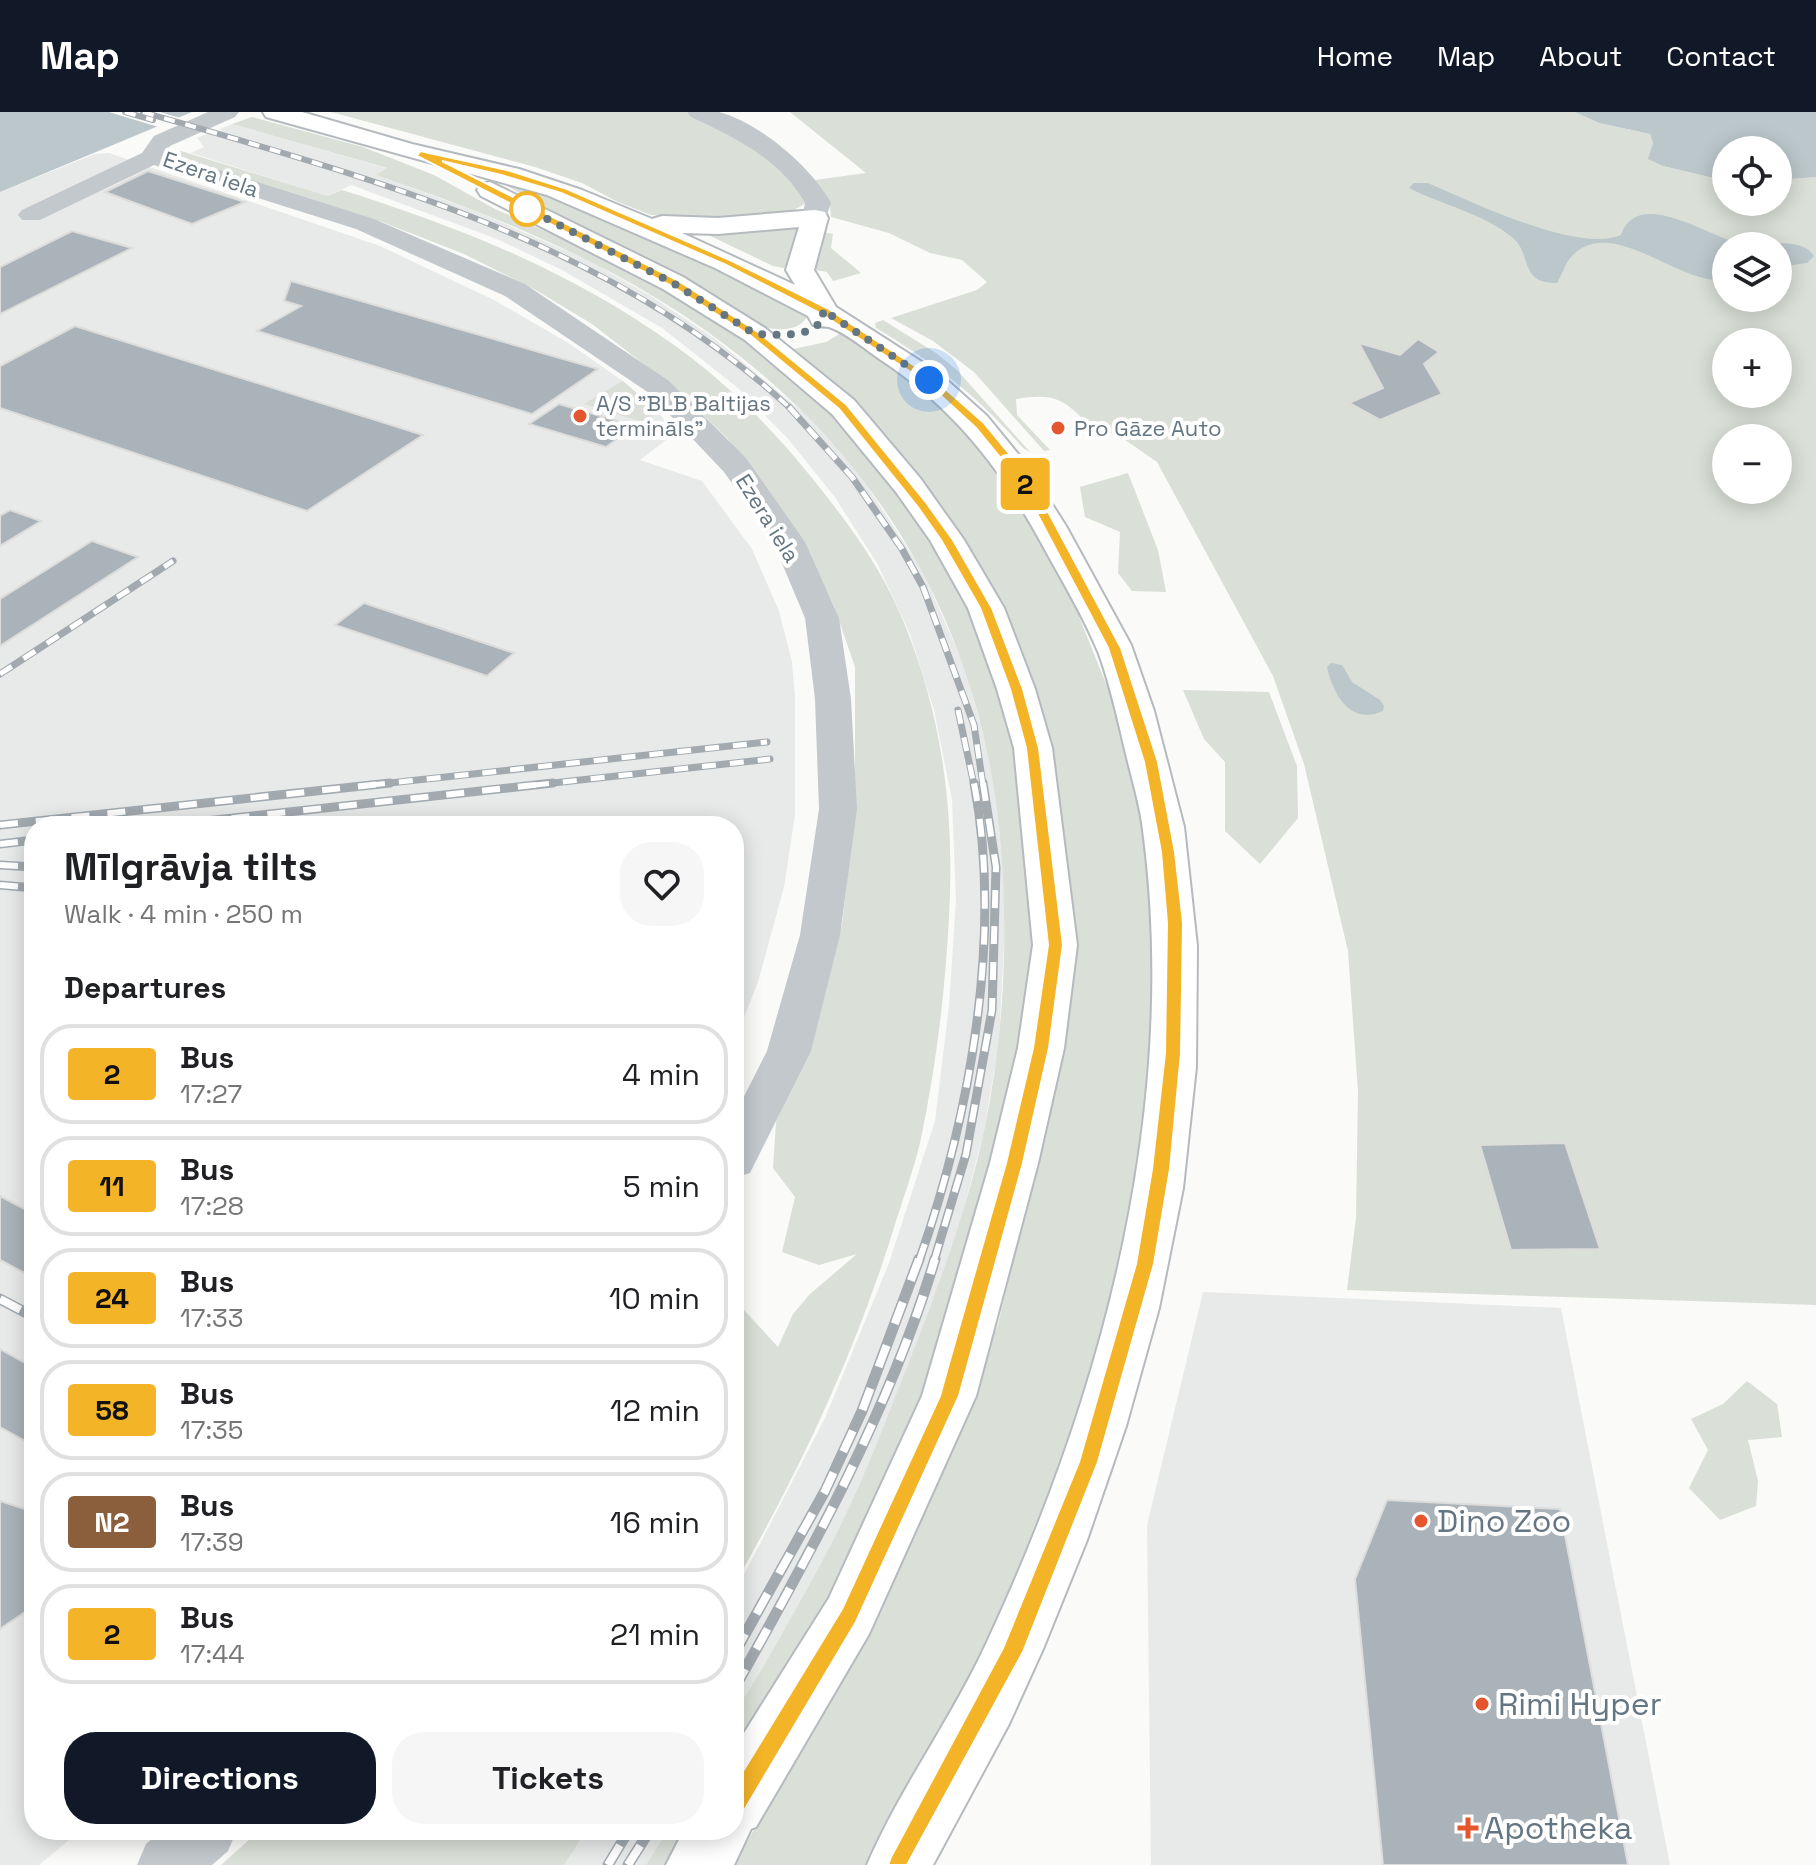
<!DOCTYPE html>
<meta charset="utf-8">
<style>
:root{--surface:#fff;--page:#f6f6f6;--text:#202124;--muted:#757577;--line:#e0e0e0;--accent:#111827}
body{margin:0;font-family:"Space Grotesk",sans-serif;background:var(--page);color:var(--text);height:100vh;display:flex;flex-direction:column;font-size:30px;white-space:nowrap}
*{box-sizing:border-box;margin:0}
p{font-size:26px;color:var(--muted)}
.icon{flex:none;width:44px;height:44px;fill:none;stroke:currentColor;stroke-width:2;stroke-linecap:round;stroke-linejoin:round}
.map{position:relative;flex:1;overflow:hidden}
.details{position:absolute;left:24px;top:704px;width:720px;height:1024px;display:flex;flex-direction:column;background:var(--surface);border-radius:32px;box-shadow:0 4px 20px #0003}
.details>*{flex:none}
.badge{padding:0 16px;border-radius:6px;font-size:28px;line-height:52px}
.tools{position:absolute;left:1712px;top:24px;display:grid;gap:16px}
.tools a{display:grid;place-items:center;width:80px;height:80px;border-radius:50%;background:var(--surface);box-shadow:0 4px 20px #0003;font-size:40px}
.you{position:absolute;width:40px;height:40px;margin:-20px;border:6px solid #fff;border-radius:50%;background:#1a73e8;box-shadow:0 0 0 12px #1a73e833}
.map>.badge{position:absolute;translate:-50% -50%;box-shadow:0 0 0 4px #fff}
h2{padding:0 40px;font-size:30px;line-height:72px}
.round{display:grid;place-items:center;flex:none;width:84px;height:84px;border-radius:32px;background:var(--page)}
.overview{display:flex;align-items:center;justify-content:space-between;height:136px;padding:0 40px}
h1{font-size:38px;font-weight:700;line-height:60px}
.cta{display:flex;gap:16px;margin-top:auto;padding:16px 40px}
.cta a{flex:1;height:92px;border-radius:32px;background:var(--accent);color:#fff;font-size:32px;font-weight:700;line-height:92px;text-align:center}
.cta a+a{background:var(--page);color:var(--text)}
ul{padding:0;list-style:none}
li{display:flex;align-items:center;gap:24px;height:100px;margin:0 16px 12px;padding:0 24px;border:4px solid var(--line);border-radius:32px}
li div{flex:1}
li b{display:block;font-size:30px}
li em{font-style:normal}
li .badge{min-width:88px;font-weight:700;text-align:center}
header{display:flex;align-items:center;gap:48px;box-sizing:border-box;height:112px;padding:0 40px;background:var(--accent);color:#fff}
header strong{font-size:38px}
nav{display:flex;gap:44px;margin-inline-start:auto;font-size:28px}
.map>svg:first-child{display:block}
.built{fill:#e8e9e9}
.green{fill:#dadfd7;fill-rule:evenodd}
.water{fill:#bbc7cb}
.pier{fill:#fafaf8}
.building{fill:#aab3b9;stroke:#dcdcda;stroke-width:2}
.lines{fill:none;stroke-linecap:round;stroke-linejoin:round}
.major-casing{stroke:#b5babe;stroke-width:4}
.minor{fill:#c3c8cc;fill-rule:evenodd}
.major{fill:#fff;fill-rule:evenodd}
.rail-far3-casing{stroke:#a2aab0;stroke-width:6}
.rail-far2-casing{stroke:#a2aab0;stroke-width:7}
.rail-far1-casing{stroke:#a2aab0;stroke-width:9}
.rail-casing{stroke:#a2aab0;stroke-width:11}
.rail-far3{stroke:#fff;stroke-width:4;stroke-dasharray:11;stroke-linecap:butt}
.rail-far2{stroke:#fff;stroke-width:5;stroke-dasharray:14;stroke-linecap:butt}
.rail-far1{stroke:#fff;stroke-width:6;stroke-dasharray:18;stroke-linecap:butt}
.rail{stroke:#fff;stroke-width:8;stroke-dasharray:23;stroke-linecap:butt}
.line{fill:#f4b427;stroke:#fff;stroke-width:2}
.walk{stroke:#657683;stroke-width:8;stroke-dasharray:0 14.4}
.stop-dot{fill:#fff;stroke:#f4b427;stroke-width:4}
.poi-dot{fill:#e4572e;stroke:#fff;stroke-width:3}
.labels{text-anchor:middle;stroke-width:8;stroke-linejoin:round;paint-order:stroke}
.far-street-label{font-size:22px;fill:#657683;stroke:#fff}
.far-poi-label{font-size:22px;fill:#657683;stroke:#fff;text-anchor:start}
.near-poi-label{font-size:32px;fill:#657683;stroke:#fff;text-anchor:start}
</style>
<header>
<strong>Map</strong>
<nav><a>Home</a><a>Map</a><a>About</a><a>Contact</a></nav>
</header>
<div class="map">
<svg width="1816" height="1753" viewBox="0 0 1816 1753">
<rect width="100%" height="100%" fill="#fafaf8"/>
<!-- built -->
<g class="built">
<path d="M232 12 389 57 377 63 473 98 588 148 651 184 714 226 805 302 854 354 922 458 966 558 994 664 1001 712 1005 813 999 931 984 1019 955 1131 864 1366 820 1456 734 1604V1482L825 1306 889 1151 935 1009 949 894 956 788 952 688 934 598 910 522 877 451 834 384 789 328 738 276 662 216 562 158 497 127 351 73 328 84 191 41 204 35 197 26 216 18 222 19 220 17Z"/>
<path d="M109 41 380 134 494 188 570 232 624 270 657 299 675 321 640 348 702 369 752 437 779 499 792 550 795 585V703L784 775 758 870 734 931V714H34V1718H81L39 1753H0V80L95 42Z"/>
<path d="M1203 1180 1561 1196 1670 1753H1151L1147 1413Z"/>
<path d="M587 1718H668L646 1753H564Z"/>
</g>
<!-- green -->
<g class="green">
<path d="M331 0H686L742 27 788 63 806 91 789 101 751 107 651 103 618 90 582 71 535 55Z"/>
<path d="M790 0H1575L1599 11 1650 22 1653 31 1649 47 1663 54 1726 69V90H1778V68L1816 65V1193L1347 1178 1356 1106 1358 979 1348 839 1304 652 1273 564 1157 350 1115 321H1096C1066 290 1061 280 1016 287L1017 303 1050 338 1044 339 974 260 933 229 891 206 977 178 987 170 962 148 930 141 889 121 831 105 830 94 815 68 866 61ZM1726 134H1778V186H1726ZM1726 230H1778V282H1726ZM1726 326H1778V378H1726Z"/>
<path d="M252 5 363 35 434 63 495 97 607 146 703 198 763 240 837 305 899 376 951 457 988 532 1020 650 1035 833 1023 934 927 1278 847 1453 767 1599 734 1653C734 1638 730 1617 734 1603 737 1595 745 1585 749 1578 764 1553 779 1527 793 1502 828 1442 858 1381 883 1316 921 1218 962 1122 984 1019 1002 935 1007 851 1003 765 990 483 837 271 585 147 518 114 447 87 376 63L387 56 232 12Z"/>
<path d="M181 39 328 84 342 78C459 115 573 160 674 233 726 270 772 316 812 366 845 407 876 448 898 497 942 596 955 699 949 805 945 881 936 956 920 1031 914 1056 905 1081 897 1106 858 1235 801 1357 734 1473V1187L778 1235 793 1202 810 1182 857 1142 819 1153 782 1140 795 1085 773 1056 776 1010 816 912 842 812 855 700V555L834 494 802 430 728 327 681 281 592 212 534 177 464 142 382 110 173 47 177 44 173 42Z"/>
<path d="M498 69 538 79 664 128 807 205C798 219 782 218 767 216Z"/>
<path d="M797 115 802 118 789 157 773 154 700 119Z"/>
<path d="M823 120 833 122 831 136 861 161 833 169 827 160 810 157Z"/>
<path d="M883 208 936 241 957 258 1030 340 1023 336C976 282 937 253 876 216L875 211Z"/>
<path d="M841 221 880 244 913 270 990 341 1031 400 1069 480 1126 621 1148 699 1156 950 1113 1205 1020 1471 871 1753H734L874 1507 940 1363 998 1212 1036 1055 1068 771 943 402 889 329 844 283 789 238 826 230Z"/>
<path d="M623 269 657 299 643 310 584 292Z"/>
<path d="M1128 361 1158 438 1166 480 1132 479 1118 461 1120 420 1085 405 1080 375Z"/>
<path d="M1183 578 1269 580 1297 654 1298 706 1260 752 1225 719V650L1204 627Z"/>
<path d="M1747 1269 1777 1292 1782 1325 1748 1328 1758 1369 1756 1394 1720 1408 1689 1376 1708 1338 1691 1307 1723 1292Z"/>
<path d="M260 1718H587L564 1753H221Z"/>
<path d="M668 1718H693L671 1753H646Z"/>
</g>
<!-- water -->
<g class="water">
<path d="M0 0H192L0 80Z"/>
<path d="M1575 0H1816V65L1778 68V38H1726V69L1663 54 1648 47 1653 31 1650 22 1599 11Z"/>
<path d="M1414 71H1428C1472 90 1579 142 1621 123 1639 72 1715 130 1744 132 1765 134 1802 124 1814 144L1807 151 1778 155V134H1726V168C1679 174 1612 102 1572 144 1565 151 1562 163 1557 171 1519 172 1532 142 1513 126 1483 101 1442 93 1409 76Z"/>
<path d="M1331 551 1342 553 1352 570 1380 588 1384 594 1383 599C1350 614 1333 582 1327 555Z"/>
</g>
<!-- pier -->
<path class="pier" d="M109 0H160L187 8 165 17Z"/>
<!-- building -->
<g class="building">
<path d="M148 59 245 90 192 112 105 80Z"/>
<path d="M72 119 132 136 0 202V155Z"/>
<path d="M291 169 368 191 598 257 532 302 257 219 301 194 284 189Z"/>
<path d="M75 214 423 323 307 399 0 296V254Z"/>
<path d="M1418 227 1439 240 1424 252 1442 282 1380 308 1349 291 1383 276 1359 231 1400 243Z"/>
<path d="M559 292 635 314 606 335 529 312Z"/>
<path d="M10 398 41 409 0 434V404Z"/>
<path d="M92 429 138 445 0 534V487Z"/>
<path d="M364 491 514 541 487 564 335 513Z"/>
<path d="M1565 1031 1600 1137 1511 1138 1480 1033Z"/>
<path d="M0 1084 34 1102V1166L0 1148Z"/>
<path d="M0 1237 34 1256V1334L0 1315Z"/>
<path d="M1387 1388 1560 1397 1628 1753H1383L1355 1467Z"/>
<path d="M0 1389 34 1400V1494L0 1517Z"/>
</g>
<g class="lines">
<defs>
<g id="major">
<path d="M263 0H302L412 32 519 57 582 78 652 107 662 104 718 106 815 98 825 100 828 106 814 158 836 195 939 261 987 304 1027 353 1066 414 1131 533 1154 599 1184 715 1197 834 1196 955 1183 1076 1159 1196 1126 1314 1087 1428 1043 1537 1009 1612 933 1753H867C900 1676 951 1608 986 1532 1103 1282 1180 996 1143 718 1140 693 1132 667 1126 642 1118 609 1111 575 1099 542 1084 505 1062 469 1043 434 1002 358 954 296 881 248 866 238 847 221 829 215 824 214 818 215 813 213L808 204 715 156 547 83 266 5ZM799 115 786 158 795 173 682 121 718 122Z"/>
<path d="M490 70 683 165 765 216 854 288 920 366 964 428 1004 496 1035 577 1052 636 1077 833 1064 936 1038 1051 976 1284 869 1522 756 1715 751 1717 734 1753H666L684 1718H734V1637L829 1486 922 1284 990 1051 1018 936 1033 833 1014 636 997 577 968 496 930 428 896 380 832 302 745 228 663 177 481 84 477 78 481 72Z"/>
</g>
</defs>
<!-- major casing -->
<use href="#major" class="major-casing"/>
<!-- minor -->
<g class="minor">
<path d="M208 0H239L235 5 170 34 166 41 374 107 525 172 669 269 746 346 805 430 839 506 851 587 857 697 840 823 811 939 750 1061 734 1066V1004L767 939 800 823 819 697 815 587 805 506 773 430 724 360 649 281 505 184 356 117 154 53 40 108H22L18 103 22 98 142 41 154 24Z"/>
<path d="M687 0C697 0 710 0 719 0 760 11 811 55 831 91L824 111H806L802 106 805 91C782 48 734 25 691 5Z"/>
<path d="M162 1718H237L228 1739 212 1753H137L146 1732Z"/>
</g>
<!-- major -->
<use href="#major" class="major"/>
<defs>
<g id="rail-far3">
<path d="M125 0 153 8"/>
<path d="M143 0C376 68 608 128 791 297"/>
</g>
<g id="rail-far2">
<path d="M789 295 852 365 902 437 923 475 974 613 983 673"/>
<path d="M0 562 173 449"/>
<path d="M958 598 974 673"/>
<path d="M371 673 767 630"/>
<path d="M535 673 770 647"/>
</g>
<g id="rail-far1">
<path d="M0 713 390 671"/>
<path d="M160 714 553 671"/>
<path d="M0 732 34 728"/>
<path d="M0 753 34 755"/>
<path d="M0 773 34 776"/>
<path d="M919 1149C970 1004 1003 824 974 671"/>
<path d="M934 1149 966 1042 992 898 996 755 983 671"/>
</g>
<g id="rail">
<path d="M0 1187 34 1205"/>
<path d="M734 1542 825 1379 862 1299 919 1147"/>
<path d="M734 1577C811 1440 889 1299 935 1147"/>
<path d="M608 1753 629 1718"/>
<path d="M628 1753 650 1718"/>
</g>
</defs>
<!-- rail-far3 casing -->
<use href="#rail-far3" class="rail-far3-casing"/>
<!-- rail-far2 casing -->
<use href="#rail-far2" class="rail-far2-casing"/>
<!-- rail-far1 casing -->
<use href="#rail-far1" class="rail-far1-casing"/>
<!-- rail casing -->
<use href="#rail" class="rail-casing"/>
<!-- rail-far3 -->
<use href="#rail-far3" class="rail-far3"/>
<!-- rail-far2 -->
<use href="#rail-far2" class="rail-far2"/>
<!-- rail-far1 -->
<use href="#rail-far1" class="rail-far1"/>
<!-- rail -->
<use href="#rail" class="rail"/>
</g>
<!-- line -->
<path class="line" d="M420 39 507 58 567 77 732 149 827 196 933 266 984 311 1017 351 1045 394 1121 536 1158 650 1175 740 1183 811 1181 941 1170 1057 1154 1152 1098 1350 1023 1540 907 1753H888L891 1745 1003 1536 1079 1350 1136 1152 1152 1057 1165 941 1167 811 1161 740 1144 650 1108 536 1033 394 1008 355 976 316 926 270 820 201 726 153 561 81 501 63 442 49 677 168 758 220 847 293 925 389 953 428 992 496 1023 577 1039 636 1063 833 1049 936 1023 1051 959 1284 856 1510 742 1702 734 1705 726 1702 723 1694 726 1687 842 1497 940 1284 948 1255 1006 1051 1033 936 1048 833 1026 636 1010 577 980 496 941 428 917 394 839 297 751 224 670 173 417 44Z"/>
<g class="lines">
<!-- walk -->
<path class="walk" d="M527 97 518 92 673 171 755 222 787 223 809 219 823 209V198L929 268"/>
</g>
<!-- markers -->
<circle class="stop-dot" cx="527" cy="97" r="16"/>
<g class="poi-dot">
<circle cx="580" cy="304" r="8"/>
<circle cx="1058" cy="316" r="8"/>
<circle cx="1421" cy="1409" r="8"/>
<circle cx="1482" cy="1592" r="8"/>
<path d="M1464 1704h8v8h8v8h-8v8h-8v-8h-8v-8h8z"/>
</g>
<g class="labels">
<!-- far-street labels -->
<g class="far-street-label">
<text transform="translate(211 62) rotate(19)" y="8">Ezera iela</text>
<text transform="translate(768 406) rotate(58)" y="8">Ezera iela</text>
</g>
<!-- far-poi labels -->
<g class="far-poi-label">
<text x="596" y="299">A/S "BLB Baltijas<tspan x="596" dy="25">termināls"</tspan></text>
<text x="1074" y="324">Pro Gāze Auto</text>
</g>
<!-- near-poi labels -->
<g class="near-poi-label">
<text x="1437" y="1420">Dino Zoo</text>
<text x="1498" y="1603">Rimi Hyper</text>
<text x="1484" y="1727">Apotheka</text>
</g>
</g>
</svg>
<div class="tools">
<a><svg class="icon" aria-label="locate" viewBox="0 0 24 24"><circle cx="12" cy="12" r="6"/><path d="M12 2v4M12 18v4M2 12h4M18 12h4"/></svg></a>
<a><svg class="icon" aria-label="layers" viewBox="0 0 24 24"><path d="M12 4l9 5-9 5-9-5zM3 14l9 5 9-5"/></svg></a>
<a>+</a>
<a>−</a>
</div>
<div class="you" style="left:929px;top:268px"></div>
<b class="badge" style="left:1025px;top:372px;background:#f4b427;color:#111">2</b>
<section class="details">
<div class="overview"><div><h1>Mīlgrāvja tilts</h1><p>Walk · 4 min · 250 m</p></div><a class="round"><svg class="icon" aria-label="heart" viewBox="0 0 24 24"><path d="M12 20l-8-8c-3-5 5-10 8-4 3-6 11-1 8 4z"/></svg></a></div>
<h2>Departures</h2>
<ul>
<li><span class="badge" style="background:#f4b427;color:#111">2</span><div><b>Bus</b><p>17:27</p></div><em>4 min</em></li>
<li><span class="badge" style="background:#f4b427;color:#111">11</span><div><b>Bus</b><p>17:28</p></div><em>5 min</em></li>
<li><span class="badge" style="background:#f4b427;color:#111">24</span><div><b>Bus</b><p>17:33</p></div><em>10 min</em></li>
<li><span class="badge" style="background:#f4b427;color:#111">58</span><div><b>Bus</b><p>17:35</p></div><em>12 min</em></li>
<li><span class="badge" style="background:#8b5e3c;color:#fff">N2</span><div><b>Bus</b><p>17:39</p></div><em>16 min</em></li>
<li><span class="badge" style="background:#f4b427;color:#111">2</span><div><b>Bus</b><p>17:44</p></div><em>21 min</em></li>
</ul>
<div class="cta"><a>Directions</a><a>Tickets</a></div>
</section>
</div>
